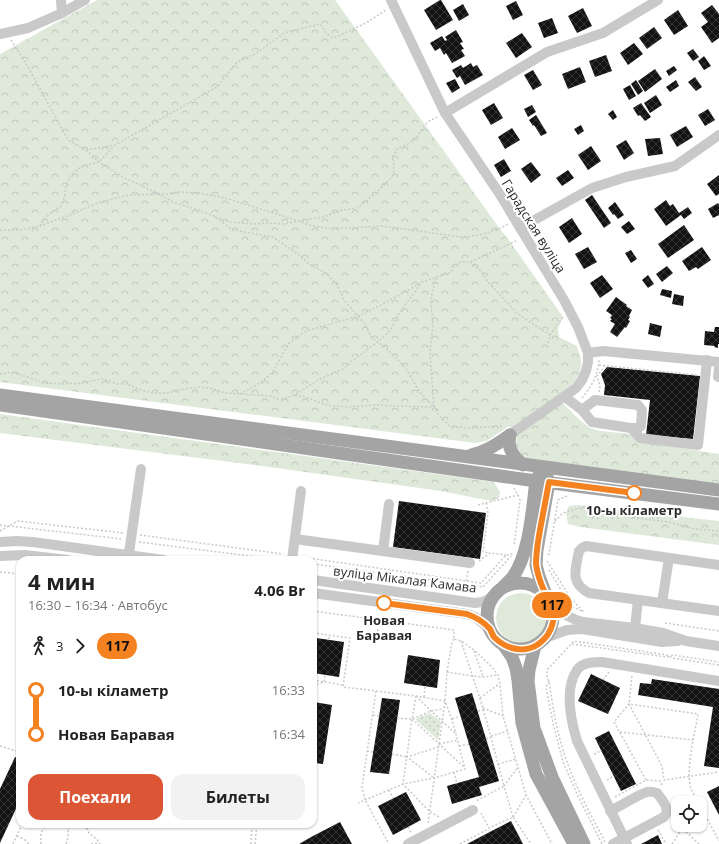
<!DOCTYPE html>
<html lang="ru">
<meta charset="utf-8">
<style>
:root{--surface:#fff;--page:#f2f2f2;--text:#222;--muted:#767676;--accent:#dc5636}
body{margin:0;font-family:"Open Sans",sans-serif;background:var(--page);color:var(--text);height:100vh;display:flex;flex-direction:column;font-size:15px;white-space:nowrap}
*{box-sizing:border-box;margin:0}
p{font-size:13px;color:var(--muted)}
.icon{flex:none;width:22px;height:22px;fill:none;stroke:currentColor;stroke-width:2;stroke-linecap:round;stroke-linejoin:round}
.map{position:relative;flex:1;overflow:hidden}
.side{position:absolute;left:16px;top:556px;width:301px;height:272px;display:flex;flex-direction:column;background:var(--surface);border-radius:12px;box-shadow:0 1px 3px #0004}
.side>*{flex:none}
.badge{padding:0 8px;border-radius:13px;font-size:14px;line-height:26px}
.controls{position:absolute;left:671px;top:796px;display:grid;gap:8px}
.controls a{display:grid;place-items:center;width:36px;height:36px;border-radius:8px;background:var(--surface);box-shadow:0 1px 3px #0004;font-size:20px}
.map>.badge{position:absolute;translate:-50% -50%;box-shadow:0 0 0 2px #fff}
.legs{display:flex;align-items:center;gap:6px;height:44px;padding:0 12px;font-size:13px}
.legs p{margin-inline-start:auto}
.overview{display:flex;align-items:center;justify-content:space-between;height:68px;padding:0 12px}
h1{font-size:22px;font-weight:700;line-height:30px}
.cta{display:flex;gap:8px;margin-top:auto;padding:8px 12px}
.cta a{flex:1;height:46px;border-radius:12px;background:var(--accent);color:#fff;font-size:16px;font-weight:700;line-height:46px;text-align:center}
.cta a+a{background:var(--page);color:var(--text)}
ul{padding:0 12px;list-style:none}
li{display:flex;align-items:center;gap:14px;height:44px;font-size:15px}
li i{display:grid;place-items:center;width:6px;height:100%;margin:0 5px;background:currentColor}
li i::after{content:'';width:10px;height:10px;margin:-5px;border:3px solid;border-radius:50%;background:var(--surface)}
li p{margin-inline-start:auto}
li:first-child i{background:linear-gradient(#0000 50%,currentColor 0)}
li:last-child i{background:linear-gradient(currentColor 50%,#0000 0)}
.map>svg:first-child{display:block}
.grass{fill:#dee9da}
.forest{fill:url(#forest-crowns)}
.park{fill:url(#park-dots)}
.building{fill:url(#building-cross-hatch)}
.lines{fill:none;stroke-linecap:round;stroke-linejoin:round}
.path{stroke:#c9c9c9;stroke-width:1.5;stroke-dasharray:2 2;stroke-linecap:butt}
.minor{stroke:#c9c9c9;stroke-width:10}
.major{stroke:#a4a4a4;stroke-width:13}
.line-1-casing{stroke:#fff;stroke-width:9}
.line-1{stroke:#f58220;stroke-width:6}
.stop-1-dot{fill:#fff;stroke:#f58220;stroke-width:2}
.labels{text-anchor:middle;stroke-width:4;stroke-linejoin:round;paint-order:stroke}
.street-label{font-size:13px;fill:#2c2c2c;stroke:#fff}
.stop-label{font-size:13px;font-weight:bold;fill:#2c2c2c;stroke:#fff}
</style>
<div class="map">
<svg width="719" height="844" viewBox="0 0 719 844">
<defs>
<pattern id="forest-crowns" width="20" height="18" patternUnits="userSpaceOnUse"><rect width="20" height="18" fill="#dee9da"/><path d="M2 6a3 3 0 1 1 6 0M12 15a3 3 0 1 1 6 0" fill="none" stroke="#bfc8bb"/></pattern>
<pattern id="park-dots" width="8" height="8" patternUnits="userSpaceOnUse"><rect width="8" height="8" fill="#dee9da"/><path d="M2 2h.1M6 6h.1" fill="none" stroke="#bfc8bb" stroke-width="1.8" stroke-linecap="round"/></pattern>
<pattern id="building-cross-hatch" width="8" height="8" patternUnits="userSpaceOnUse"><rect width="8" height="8" fill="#131313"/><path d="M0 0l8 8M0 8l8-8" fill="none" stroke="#363636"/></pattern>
</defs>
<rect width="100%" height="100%" fill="#fff"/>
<!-- grass -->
<circle class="grass" cx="521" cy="618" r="25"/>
<!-- forest -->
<g class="forest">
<path d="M97 0H335L500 229 511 243 563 317 558 328 559 337 577 346C578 351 581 356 581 362 582 378 569 388 557 398L581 421 590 428 600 431 631 434 637 441 719 454V484L526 462 516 449 517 435 509 426 487 441 475 443 0 382V54Z"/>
<path d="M0 414 494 482 500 492 499 498 491 501 441 491 255 465 0 433Z"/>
<path d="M578 505 719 521V545L580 527 568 524 566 513 569 506Z"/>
</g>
<!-- park -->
<path class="park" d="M430 713 441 722 438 740 415 719Z"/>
<!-- building -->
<g class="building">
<path d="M440 0H441L453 20 436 30 424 10Z"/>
<path d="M516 1 523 15 513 20 506 6Z"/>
<path d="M463 4 469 15 459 21 453 10Z"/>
<path d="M712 5 719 14V38L712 43 701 27 708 22 701 13Z"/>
<path d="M583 8 592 26 577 33 568 16Z"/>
<path d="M678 10 688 26 674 35 664 20Z"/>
<path d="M552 18 558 33 544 38 538 23Z"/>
<path d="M654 27 662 38 647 49 639 38Z"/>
<path d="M456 30 463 42 460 43 464 49 461 50 465 56 452 63 446 53 444 55 440 48 435 51 430 43 442 36 445 41 447 40 445 37Z"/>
<path d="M522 33 532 47 516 58 506 43Z"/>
<path d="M634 43 643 54 628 65 620 53Z"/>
<path d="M693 49 699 57 693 61 687 53Z"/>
<path d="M606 55 612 71 595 77 589 61Z"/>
<path d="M704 56 711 66 704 70 698 61Z"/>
<path d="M471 63 473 67 477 65 483 75 465 85 460 76 457 78 452 70 461 65 463 68Z"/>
<path d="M674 66 677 70 669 76 666 71Z"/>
<path d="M580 67 586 82 568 89 562 74Z"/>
<path d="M655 69 662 79 645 92 638 81Z"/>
<path d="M533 70 542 85 533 90 524 75Z"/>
<path d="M695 77 702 87 696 91 688 82Z"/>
<path d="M455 79 460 88 452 93 446 83Z"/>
<path d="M636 80 643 91 638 95 631 84Z"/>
<path d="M676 80 679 86 670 92 666 87Z"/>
<path d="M630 85 636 96 629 100 623 89Z"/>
<path d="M656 95 662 105 650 113 644 103Z"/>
<path d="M494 103 503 118 491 125 482 110Z"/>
<path d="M641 103 651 117 645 121 640 115 638 116 633 108Z"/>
<path d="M532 105 536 112 528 117 524 109Z"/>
<path d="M708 109 715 120 705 126 698 115Z"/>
<path d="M613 110 617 117 613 120 608 114Z"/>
<path d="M536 115 547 133 541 136 534 125 533 126 529 120Z"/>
<path d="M581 125 584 131 578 135 574 129Z"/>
<path d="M686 126 693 137 677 147 670 135Z"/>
<path d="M512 128 520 140 505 149 498 137Z"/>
<path d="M660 138 663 154 648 156 645 139Z"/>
<path d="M626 140 634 153 624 160 616 146Z"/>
<path d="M591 146 601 161 588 170 578 155Z"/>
<path d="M504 159 511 171 501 177 494 165Z"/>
<path d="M531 162 541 175 531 183 521 169Z"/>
<path d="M568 170 574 178 562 186 556 178Z"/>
<path d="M719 175V194L716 196 707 184Z"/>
<path d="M592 195 611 223 604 228 585 200Z"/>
<path d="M666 200 670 206 673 204 679 213 688 207 692 213 684 219 681 215 666 226 654 209Z"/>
<path d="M615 202 624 215 618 219 614 214 613 215 608 208Z"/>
<path d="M718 203 719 205V215L713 218 708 209Z"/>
<path d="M572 218 582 234 569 243 559 227Z"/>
<path d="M629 221 635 229 627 234 621 227Z"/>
<path d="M684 225 694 240 668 258 658 244Z"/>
<path d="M588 247 597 262 584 269 575 254Z"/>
<path d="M702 247 711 260 698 269 696 267 689 271 682 261Z"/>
<path d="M631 250 637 259 631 263 625 253Z"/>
<path d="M667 266 673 273 662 282 656 274Z"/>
<path d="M602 275 613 289 600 298 590 283Z"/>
<path d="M648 275 654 284 648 288 642 280Z"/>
<path d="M662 289 672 291 671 298 660 295Z"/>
<path d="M674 294 684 296 683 306 672 304Z"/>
<path d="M616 297 627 305 626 306 632 310 629 316 630 317 628 320 630 321 626 328 625 327 617 337 610 332 615 324 610 321 612 319 610 318 612 315 606 311Z"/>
<path d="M650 323 662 326 660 337 648 334Z"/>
<path d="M715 327H719V344H718V348L714 347 715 346 704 345 705 331 714 332Z"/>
<path d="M607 367 700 376 693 439 646 435 650 400 604 395 605 385 601 374Z"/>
<path d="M399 501 486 513 480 559 393 547Z"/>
<path d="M316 638 344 642 339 677 313 673V659Z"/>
<path d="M408 655 440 660 437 688 404 683Z"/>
<path d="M591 674 620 688 608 714 578 701Z"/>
<path d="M652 679 719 689V768L704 766 713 707 638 695 640 683 651 684Z"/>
<path d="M472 693 499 781 479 787 482 795 452 804 447 786 479 777 455 698Z"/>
<path d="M382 698 400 700 389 774 370 772Z"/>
<path d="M314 702 332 705 323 764 315 763 314 768H313V711Z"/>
<path d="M609 731 636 784 621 791 595 738Z"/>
<path d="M15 757 20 759V800L0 843V789Z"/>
<path d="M719 786V815L707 792Z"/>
<path d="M406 792 421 820 393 835 378 806Z"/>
<path d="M511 821 523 844H467L484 835Z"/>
<path d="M340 822 352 844H299L313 836Z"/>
<path d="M658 835 662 844H641Z"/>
</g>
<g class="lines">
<!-- path -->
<g class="path">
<path d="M11 40 28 67 68 140 86 150 115 145 217 87 237 62 257 53 284 33 320 24 327 34 334 38 366 23 386 10"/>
<path d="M86 150 99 162 123 177 159 194 173 202 198 210 214 216 233 230 273 237 298 254 309 264 327 274 337 285 344 300 365 324 372 338 385 347 405 367 419 391 434 407"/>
<path d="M215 217 231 222 253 224 268 223 283 224 299 221 309 225 324 228H351L382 226 462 237C479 236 494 232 508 224"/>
<path d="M40 226 44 219 51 213 61 206 65 195 66 185 71 175 82 166 99 162 114 146"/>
<path d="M0 230H21L40 226 56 220 65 217 100 202 129 195 167 194 180 192 199 193 225 198 299 221 323 217 342 210 357 208 375 194 392 177 394 170 393 156 397 149 410 143 417 137 423 127 429 121 437 117"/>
<path d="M470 262 481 271 488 282 518 314 550 335"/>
<path d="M548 343 550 335 563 317"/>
<path d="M599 365 697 375"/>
<path d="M0 374H3L11 372 16 373 45 383 64 384 71 383 76 384 102 379 118 384H127L138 389 152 393H167L189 388 201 387 213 389 226 393 270 396 278 399 287 398 295 395 318 380 343 369 352 361 378 342 390 331 398 315 422 282 451 272 455 265 461 262H470L518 240"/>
<path d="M599 392 600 386 597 376 605 366"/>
<path d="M240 394 260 383 273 372 288 344 306 331 358 316 379 306 421 283"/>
<path d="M295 395 305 397 326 405 347 407 377 405 392 406 434 407 439 416 450 426 469 428 484 427 500 426 502 427"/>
<path d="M582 398C592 386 598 375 599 360"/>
<path d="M434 407 432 381 430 354 431 342 433 324 431 304 432 292 437 277"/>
<path d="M514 488 518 495 520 500 514 546"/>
<path d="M486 503 488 513 483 552 490 553"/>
<path d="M478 505 518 495"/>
<path d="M555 521 563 513 576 509 588 506 604 511 631 517 668 522 695 529 719 531"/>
<path d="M0 525 122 539"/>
<path d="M0 531 18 521 123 533"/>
<path d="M140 535 283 554"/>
<path d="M139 542 282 560"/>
<path d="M548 555 549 554 558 500 567 496"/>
<path d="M301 557 481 583 506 555 513 554"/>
<path d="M479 561 490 553 506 555"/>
<path d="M547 561 572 600 583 611"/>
<path d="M313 564 483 587 511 556"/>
<path d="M549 570 571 606 584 612"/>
<path d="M0 572 20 574"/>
<path d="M387 582 388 574"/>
<path d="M466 585 468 571"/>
<path d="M313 611 454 630V639L461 641 474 650 492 667 498 675 500 684 503 716 526 795 552 844"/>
<path d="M665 623 719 631"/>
<path d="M313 633 350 638 343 687 416 696 445 701C454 723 459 746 465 769L434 778 403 784 358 803"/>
<path d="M377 635 379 620"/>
<path d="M329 639V635"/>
<path d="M461 641 483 708 504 786 476 801V802"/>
<path d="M572 644 667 657 673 655 719 662"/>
<path d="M474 651 483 676"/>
<path d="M447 672 452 642 454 639"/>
<path d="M632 676 629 704 662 766 664 780 719 772"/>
<path d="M313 680 343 685"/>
<path d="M603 680 609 672"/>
<path d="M549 681 546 687 548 698 553 723 563 762 577 794 602 844"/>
<path d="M313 686 324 682 325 675"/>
<path d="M376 691 362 787 365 800 389 844"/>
<path d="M416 696 412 719 403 784 429 811 439 817"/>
<path d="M416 696 431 711 455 733"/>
<path d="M424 697 425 686"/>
<path d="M480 698 499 684"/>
<path d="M483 708 503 716"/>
<path d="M478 711 483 710"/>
<path d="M373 715 379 716"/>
<path d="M397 718 412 719 431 711 443 709"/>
<path d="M412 719 465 768"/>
<path d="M452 719 460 716"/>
<path d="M620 732 693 740"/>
<path d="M491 736 508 731"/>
<path d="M486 739 491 737"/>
<path d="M439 744 458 740"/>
<path d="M0 746 20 752"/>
<path d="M459 746 469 744"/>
<path d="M367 751 373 752"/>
<path d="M392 754 407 757"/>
<path d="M594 754 601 751"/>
<path d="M498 764 516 759"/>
<path d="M454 772 457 784"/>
<path d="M433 777 407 757 438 747"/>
<path d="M607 780 614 776"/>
<path d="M646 780 614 722 629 704 698 714C695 733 685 772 691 789 693 794 697 799 699 803"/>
<path d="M389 790 393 798"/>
<path d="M615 797 646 780 660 781 662 785"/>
<path d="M700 805 719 841"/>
<path d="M675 812 678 817"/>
<path d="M481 813 489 828 513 817 531 844"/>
<path d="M513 817 504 786 518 767"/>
<path d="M513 817 526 795"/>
<path d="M428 823 445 701 447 672 473 676 484 677 498 675"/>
<path d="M86 824C87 837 95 834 100 844"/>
<path d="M682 825 684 830 699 844"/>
<path d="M408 827 411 833"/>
<path d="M658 830 666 844"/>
<path d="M17 836 25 840 29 844"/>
<path d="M605 842C591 815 576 788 566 759 557 734 553 708 549 681L547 678V670L574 641 667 655 672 658 719 665"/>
<path d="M13 844 22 824"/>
<path d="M41 844C40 836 41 828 48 824"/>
<path d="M66 844 68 838V829L73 824"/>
<path d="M91 844 99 843"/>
<path d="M251 844 252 824"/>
<path d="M255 844 257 824"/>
<path d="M460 844 488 829"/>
<path d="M672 844 684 825"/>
</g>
<!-- minor -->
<g class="minor">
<path d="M61 0 62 13"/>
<path d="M391 0 445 113 499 193 564 300 578 327 588 353V362L586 371 582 380 576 388 510 435"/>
<path d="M0 34 28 28 62 13 85 0"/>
<path d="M445 113 547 52 603 33 658 0"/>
<path d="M520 228 592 188 626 177 675 166 719 135"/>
<path d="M588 353 603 351 719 362"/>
<path d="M718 377 719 368"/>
<path d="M565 397 582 410 592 422 631 428H638L641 426 642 410 638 405 595 400 582 410"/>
<path d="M631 428 640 438 698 445 707 360"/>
<path d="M295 539 470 563"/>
<path d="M0 542 17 541 33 542 164 560"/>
<path d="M383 551 389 504"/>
<path d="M0 556 25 555 68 560"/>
<path d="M128 560 141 469"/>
<path d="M292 560 301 491"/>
<path d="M719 565 586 546 582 548 579 551C576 568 569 583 589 593L719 611"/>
<path d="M313 580 475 603 482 602 494 597"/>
<path d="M313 593 467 614 475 617 490 629"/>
<path d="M662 603 669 558"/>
<path d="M552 604C561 613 571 619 583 622L635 628 663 633 686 641 719 646"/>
<path d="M635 628 638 600"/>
<path d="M545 638 567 630 582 629 662 642 678 641"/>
<path d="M610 811C621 806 637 795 647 792 651 791 654 792 657 793 662 800 671 809 664 817L613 844"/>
<path d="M408 844 473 810"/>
<path d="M627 844 577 741C571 721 564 689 577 670 578 669 579 667 581 666 587 662 595 662 602 662L719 681"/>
</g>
<!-- major -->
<g class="major">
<path d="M0 395C240 426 479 459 719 490"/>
<path d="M0 405 536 481 719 504"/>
<path d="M510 435C507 449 513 456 523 465"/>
<path d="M471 455C486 452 497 444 510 435"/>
<path d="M546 474 549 482 537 550 536 565 539 576 546 595"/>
<circle cx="520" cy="616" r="33"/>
<path d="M503 587C506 584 509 581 512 578 530 554 532 510 536 481L540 473"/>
<path d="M503 644 512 657 516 668 518 680 522 723 536 774 574 844"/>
<path d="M535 646 529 670 528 681 534 728 552 777 584 844"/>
</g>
</g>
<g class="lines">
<defs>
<path id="line-1" d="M384 603 467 614C475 617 484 622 490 629 491 631 492 634 494 637 499 642 505 646 512 648 522 651 533 649 541 642 552 633 557 617 551 604 550 601 548 598 547 596 542 588 537 573 536 564 536 553 538 541 540 530 543 514 546 498 549 482L634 493"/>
</defs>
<!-- line-1 casing -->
<use href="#line-1" class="line-1-casing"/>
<!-- line-1 -->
<use href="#line-1" class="line-1"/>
</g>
<!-- markers -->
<g class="stop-1-dot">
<circle cx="634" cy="493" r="7"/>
<circle cx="384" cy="603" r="7"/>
</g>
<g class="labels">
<!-- street labels -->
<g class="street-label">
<text transform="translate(534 226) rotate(58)" y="5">Гарадская вуліца</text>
<text transform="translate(405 579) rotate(7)" y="5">вуліца Мікалая Камава</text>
</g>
<!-- stop labels -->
<g class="stop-label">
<text x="634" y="515">10-ы кіламетр</text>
<text x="384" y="625">Новая<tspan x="384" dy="15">Баравая</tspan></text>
</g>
</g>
</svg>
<div class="controls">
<a><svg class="icon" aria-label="locate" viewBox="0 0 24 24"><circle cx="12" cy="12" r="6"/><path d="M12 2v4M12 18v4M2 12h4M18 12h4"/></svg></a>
</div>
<b class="badge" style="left:552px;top:605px;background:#f58220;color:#111">117</b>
<section class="side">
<div class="overview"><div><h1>4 мин</h1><p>16:30 – 16:34 · Автобус</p></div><b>4.06 Br</b></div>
<div class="legs"><svg class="icon" aria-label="walk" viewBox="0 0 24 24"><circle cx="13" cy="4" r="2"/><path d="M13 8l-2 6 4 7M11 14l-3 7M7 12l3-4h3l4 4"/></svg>3<svg class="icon" aria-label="forward" viewBox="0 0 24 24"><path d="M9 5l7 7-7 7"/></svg><b class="badge" style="background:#f58220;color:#111">117</b></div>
<ul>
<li><i style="color:#f58220"></i><b>10-ы кіламетр</b><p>16:33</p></li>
<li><i style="color:#f58220"></i><b>Новая Баравая</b><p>16:34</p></li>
</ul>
<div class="cta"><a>Поехали</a><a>Билеты</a></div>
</section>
</div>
